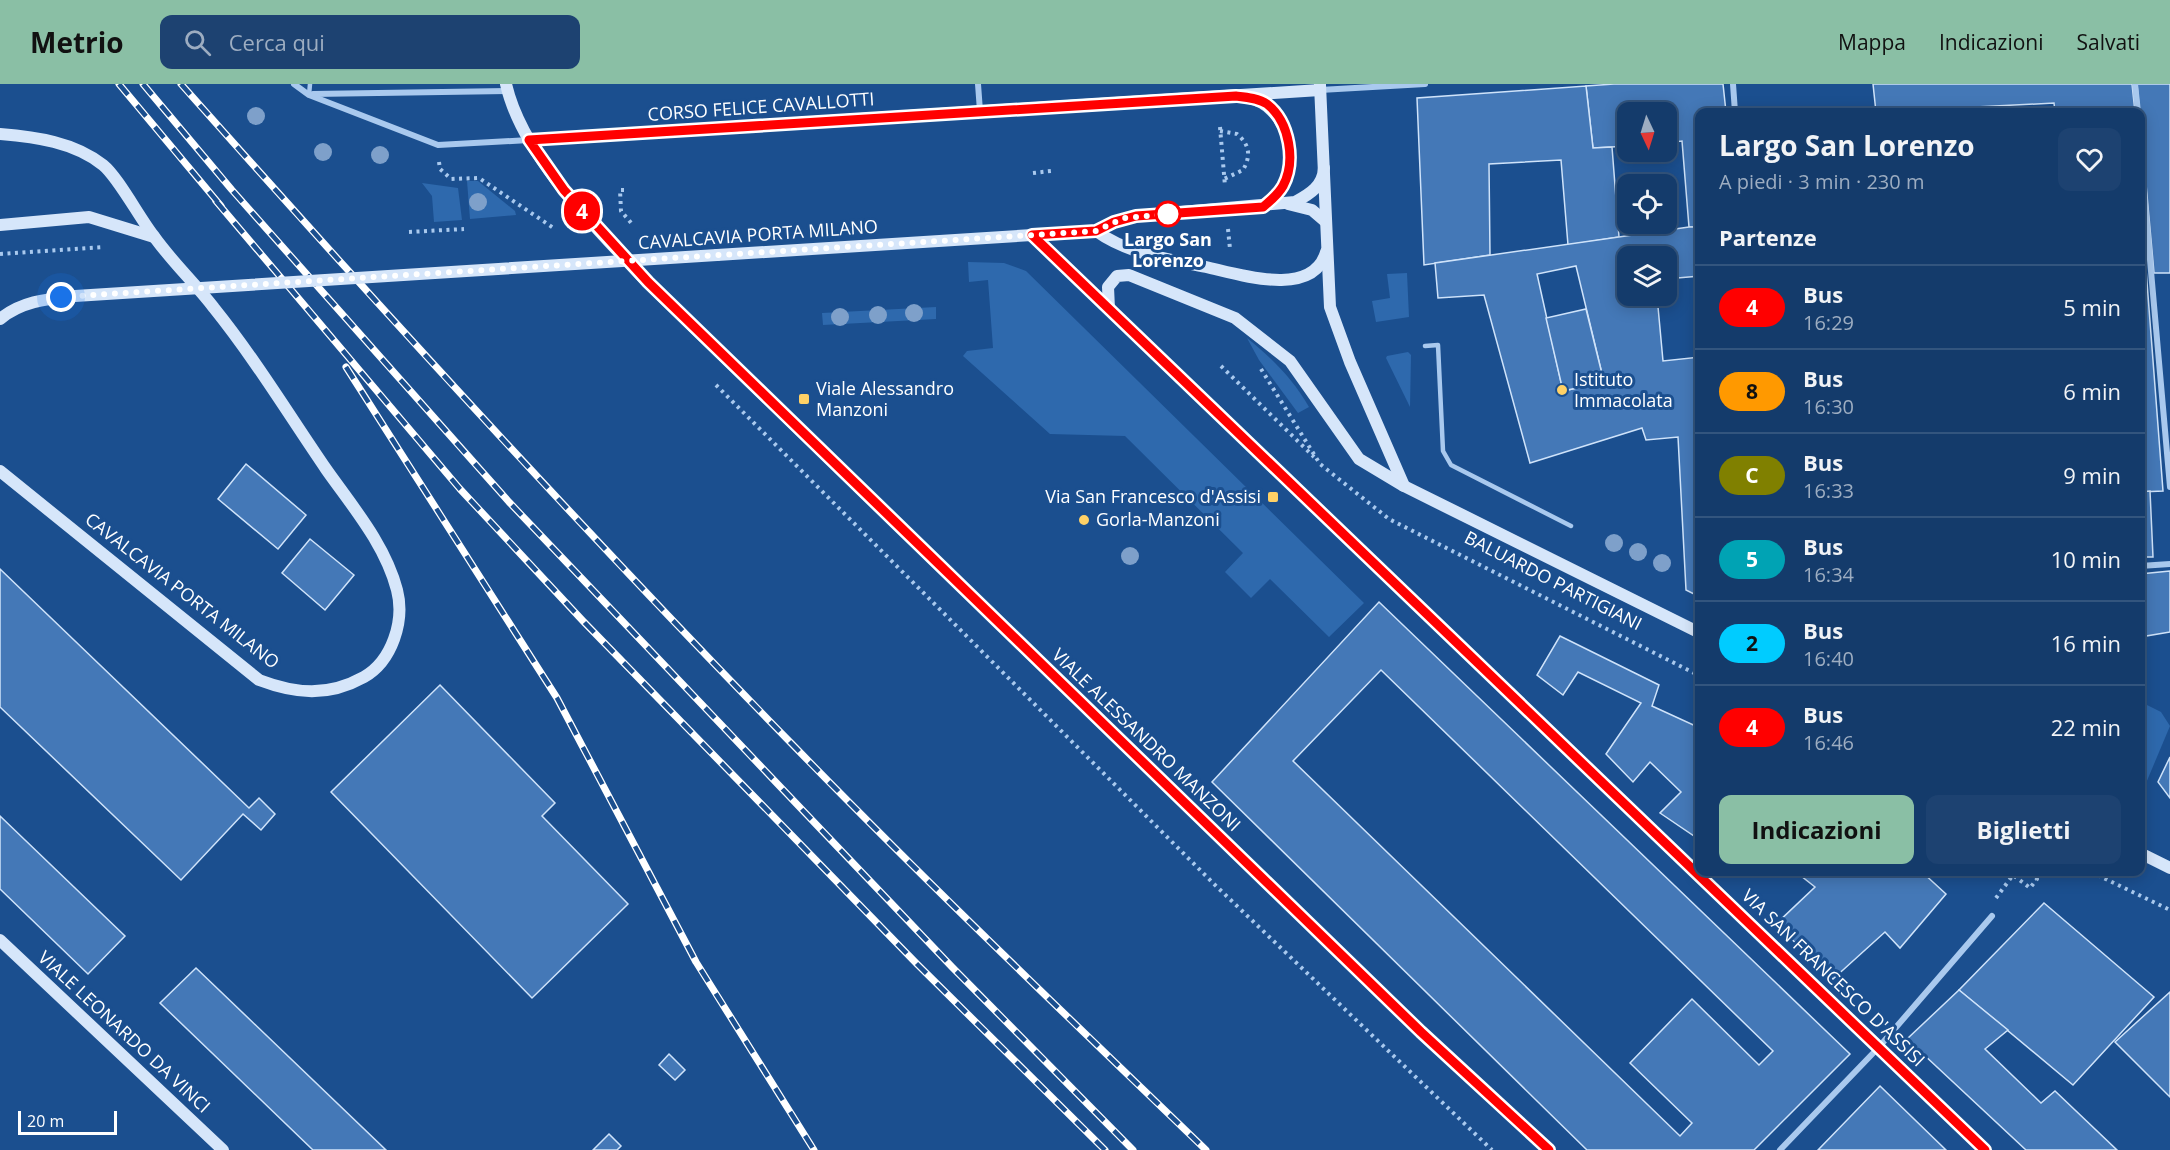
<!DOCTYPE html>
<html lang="it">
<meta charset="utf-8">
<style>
:root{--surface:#143b6b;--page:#1d4271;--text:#f1f3f6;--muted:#9dadc1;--line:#33557e;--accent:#8abfa5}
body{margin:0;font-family:"Open Sans",sans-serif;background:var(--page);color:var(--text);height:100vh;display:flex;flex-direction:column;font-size:22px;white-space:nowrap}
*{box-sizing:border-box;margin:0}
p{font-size:20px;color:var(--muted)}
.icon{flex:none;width:33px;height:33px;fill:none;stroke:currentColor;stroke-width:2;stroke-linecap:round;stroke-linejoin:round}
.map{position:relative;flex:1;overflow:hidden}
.details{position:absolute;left:1695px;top:24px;width:450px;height:768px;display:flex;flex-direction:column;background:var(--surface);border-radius:12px;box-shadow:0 3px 15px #0003,0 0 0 2px var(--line)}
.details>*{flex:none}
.badge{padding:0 12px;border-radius:20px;font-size:21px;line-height:39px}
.needle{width:39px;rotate:176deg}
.tools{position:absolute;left:1617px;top:18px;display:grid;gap:12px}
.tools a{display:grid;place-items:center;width:60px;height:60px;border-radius:12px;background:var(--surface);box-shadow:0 3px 15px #0003,0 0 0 2px var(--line);font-size:30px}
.scale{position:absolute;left:18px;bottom:15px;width:99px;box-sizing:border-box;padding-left:6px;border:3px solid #fff;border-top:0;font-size:16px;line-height:21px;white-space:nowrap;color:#fff;-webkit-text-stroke:4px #1b4f8f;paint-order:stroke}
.you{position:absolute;width:30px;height:30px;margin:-15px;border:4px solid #fff;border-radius:50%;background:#1a73e8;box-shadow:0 0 0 9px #1a73e833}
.map>.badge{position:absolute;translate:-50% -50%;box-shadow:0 0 0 3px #fff}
h2{padding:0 24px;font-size:22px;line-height:54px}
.round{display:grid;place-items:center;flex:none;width:63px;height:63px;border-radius:12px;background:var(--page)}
.head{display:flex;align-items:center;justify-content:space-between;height:102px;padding:0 24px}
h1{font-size:28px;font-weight:700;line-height:45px}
.cta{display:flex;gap:12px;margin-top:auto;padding:12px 24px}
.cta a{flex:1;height:69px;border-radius:12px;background:var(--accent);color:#111;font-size:24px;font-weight:700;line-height:69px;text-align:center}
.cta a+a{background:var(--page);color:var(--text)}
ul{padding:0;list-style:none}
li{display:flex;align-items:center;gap:18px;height:84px;padding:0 24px;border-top:2px solid var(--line)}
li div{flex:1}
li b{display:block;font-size:22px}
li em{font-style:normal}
li .badge{min-width:66px;font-weight:700;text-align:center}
header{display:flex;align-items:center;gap:36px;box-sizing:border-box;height:84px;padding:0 30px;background:var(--accent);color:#111}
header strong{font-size:28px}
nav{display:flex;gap:33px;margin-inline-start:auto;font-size:21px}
.search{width:420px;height:54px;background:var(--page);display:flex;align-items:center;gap:15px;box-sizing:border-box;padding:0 21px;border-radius:12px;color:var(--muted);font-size:22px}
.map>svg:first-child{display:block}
.green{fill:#2e69ad}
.building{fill:#4478b7;stroke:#cfe3fa;stroke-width:1.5;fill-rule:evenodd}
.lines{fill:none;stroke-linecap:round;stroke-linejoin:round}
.path{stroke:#a9c9ee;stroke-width:4;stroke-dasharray:3 4.5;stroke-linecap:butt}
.lane{stroke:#a9c9ee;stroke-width:4.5}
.street{stroke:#a9c9ee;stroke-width:6}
.secondary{stroke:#d6e6fa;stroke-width:12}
.rail-casing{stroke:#fff;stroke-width:7}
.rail{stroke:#1b4f8f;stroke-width:4.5;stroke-dasharray:14;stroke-linecap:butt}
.secondary-bridge{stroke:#d6e6fa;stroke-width:12}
.tree{fill:#7ea0ca}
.line-casing{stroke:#fff;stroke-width:14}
.line{stroke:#f00;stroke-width:9}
.walk{stroke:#fff;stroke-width:6;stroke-dasharray:0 10.8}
.stop-dot{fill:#fff;stroke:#f00;stroke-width:3}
.poi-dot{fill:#ffd166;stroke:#1b4f8f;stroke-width:2}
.labels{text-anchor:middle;stroke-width:6;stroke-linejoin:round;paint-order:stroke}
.street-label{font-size:18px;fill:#fff;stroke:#1b4f8f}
.stop-label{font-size:18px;font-weight:bold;fill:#fff;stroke:#1b4f8f}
.poi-label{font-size:18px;fill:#fff;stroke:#1b4f8f;text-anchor:start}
</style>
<header>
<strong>Metrio</strong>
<div class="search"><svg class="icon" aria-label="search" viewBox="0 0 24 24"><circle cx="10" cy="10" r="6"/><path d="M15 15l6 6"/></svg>Cerca qui</div>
<nav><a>Mappa</a><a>Indicazioni</a><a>Salvati</a></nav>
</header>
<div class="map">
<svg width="2170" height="1066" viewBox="0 0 2170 1066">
<rect width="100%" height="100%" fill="#1b4f8f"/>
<!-- green -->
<g class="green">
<path d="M467 97H478L515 127 516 131 470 135Z"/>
<path d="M422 99 458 104 462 136 434 138 432 112Z"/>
<path d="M968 178 1004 179 1026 187 1364 519 1329 553 1270 495 1251 514 1225 488 1243 469 1125 352 1050 350 963 272 967 267 993 264 988 196 969 198Z"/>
<path d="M1407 189 1409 233 1376 238 1372 217 1390 214 1387 190Z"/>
<path d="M936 223V235L823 241 822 229Z"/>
<path d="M1247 254C1273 275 1292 294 1309 323L1298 329 1259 276Z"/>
<path d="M1408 268 1411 271 1410 323 1386 274 1387 272Z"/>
<path d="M2141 618 2161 628 2170 642 2141 711Z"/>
</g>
<!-- building -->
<g class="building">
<path d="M1614 0H1723L1726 28H1700V143H1689L1682 57 1666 59V28H1628V62L1593 64 1586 2Z"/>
<path d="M1873 0H2132L2135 28H2055L2054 19 1976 23 1977 28H1876Z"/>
<path d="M2137 0H2170V189H2154Z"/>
<path d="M1586 2 1593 64 1612 63 1619 153 1568 161 1561 76 1489 80 1490 171 1424 181 1417 14Z"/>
<path d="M2140 107 2163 407 2140 408Z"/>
<path d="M1689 143H1700V192L1666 195V172H1628V212H1657L1663 277 1700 273V513L1686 506 1678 353 1646 356 1642 344 1530 379 1484 211 1438 214 1435 179ZM1576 182 1604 298 1563 307 1537 190Z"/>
<path d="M1586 225 1604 298 1563 307 1546 234Z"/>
<path d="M246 380 306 431 278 465 218 415Z"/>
<path d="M2150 407 2153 473H2140V408Z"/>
<path d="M310 455 354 491 325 526 282 489Z"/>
<path d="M0 485 249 724 259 714 275 730 261 746 243 730 181 796 0 623Z"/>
<path d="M2170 487V548L2140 553V490Z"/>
<path d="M1379 518 1850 970 1754 1066H1587L1212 698ZM1381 586 1773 967 1759 981 1692 915 1630 979 1692 1039 1680 1052 1293 677Z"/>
<path d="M1560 552 1659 601 1652 622 1700 644V756L1660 729 1681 708 1650 678 1633 698 1606 670 1641 619 1578 588 1563 611 1537 591Z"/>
<path d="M440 601 555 719 542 732 628 820 532 914 331 708Z"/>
<path d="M2170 673V714L2158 698Z"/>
<path d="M0 732 125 852 88 890 0 805Z"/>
<path d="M1796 788H1922L1946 810 1900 864 1885 848 1833 895 1776 840 1815 803Z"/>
<path d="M2044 819 2154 913 2073 1001 1959 906Z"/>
<path d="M196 884 386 1066H313L160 919Z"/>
<path d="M1959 906 2008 946 1985 965 2041 1019 2055 1007 2117 1066H2026L1907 955Z"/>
<path d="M2170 908V1013L2115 958Z"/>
<path d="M669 970 685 986 675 996 659 981Z"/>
<path d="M1880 1002 1946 1066H1818Z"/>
<path d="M609 1050 621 1062 617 1066H593Z"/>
</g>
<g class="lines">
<!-- path -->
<g class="path">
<path d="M1220 43 1225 102"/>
<path d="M1220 47 1237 50C1250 61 1251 72 1243 86L1224 95"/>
<path d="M439 78 440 85 451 95 479 94 555 145"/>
<path d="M1033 89 1051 87"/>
<path d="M624 106H620L621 127 632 140"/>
<path d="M1228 145 1230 165"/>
<path d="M409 148 464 145"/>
<path d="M0 170 103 163"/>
<path d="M1221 282 1314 373"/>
<path d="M1261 285 1320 380 1389 435 1700 592"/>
<path d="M716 301 1214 800 1492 1066"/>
<path d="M2091 788 2170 826"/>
<path d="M1996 814 2013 791 2030 804 2037 795 2027 788"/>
</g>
<!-- lane -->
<g class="lane">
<path d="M309 11 310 0"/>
<path d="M1425 262 1438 261 1443 367 1451 381 1571 442"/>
</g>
<!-- street -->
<g class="street">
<path d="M294 0 309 11 438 61 529 56"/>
<path d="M978 0 980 27"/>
<path d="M1733 0 1735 28"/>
<path d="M2135 0 2138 28"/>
<path d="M1320 6 1425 0"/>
<path d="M313 10 507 7"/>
<path d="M2140 62 2170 403"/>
<path d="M2140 482 2170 480"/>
<path d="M1780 1066 1879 963 1992 832"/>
</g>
<!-- secondary -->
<g class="secondary">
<path d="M506 0C522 72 598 146 648 199L1421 948 1549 1066"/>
<path d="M1320 1 1330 223 1350 278 1404 402"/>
<path d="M1249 14C1285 22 1300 70 1283 102 1278 111 1271 116 1263 122"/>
<path d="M0 50C36 53 74 58 103 81 118 93 139 133 153 151 171 177 195 199 214 224 255 275 289 331 326 385 352 422 385 460 397 506 405 537 392 577 364 593 328 613 296 610 259 596L0 387"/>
<path d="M529 56 1320 6"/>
<path d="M1288 120 1312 126 1326 138"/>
<path d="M0 141 89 133 154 153"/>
<path d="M1096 147C1128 170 1168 175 1206 183 1238 190 1313 215 1326 168"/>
<path d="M1032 151 1985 1066"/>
<path d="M717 171 1096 147 1114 138 1136 132 1295 118C1310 110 1323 102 1324 84"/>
<path d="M1109 225 1108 203 1117 192 1129 191 1235 234 1290 277 1359 375 1404 402 1700 549"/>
<path d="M2140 769 2170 784"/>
<path d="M0 856 223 1066"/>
</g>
<defs>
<g id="rail">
<path d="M119 0 221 122"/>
<path d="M143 0 232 106 509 418 952 883 1133 1066"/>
<path d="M181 0C380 224 583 446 792 660 927 799 1067 932 1206 1066"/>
<path d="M216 117 460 405 583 537 917 880 1105 1066"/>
<path d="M346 283 557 614 696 878 814 1066"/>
</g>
</defs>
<!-- rail casing -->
<use href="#rail" class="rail-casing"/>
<!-- rail -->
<use href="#rail" class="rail"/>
<!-- secondary-bridge -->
<path class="secondary-bridge" d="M0 235C22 217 47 215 75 212L717 171"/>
</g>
<!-- trees -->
<g class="tree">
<circle cx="256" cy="32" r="9"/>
<circle cx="323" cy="68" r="9"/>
<circle cx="380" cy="71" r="9"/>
<circle cx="478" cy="118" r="9"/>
<circle cx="914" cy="229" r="9"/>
<circle cx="878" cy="231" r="9"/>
<circle cx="840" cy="233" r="9"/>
<circle cx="1614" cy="459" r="9"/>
<circle cx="1638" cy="468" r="9"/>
<circle cx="1130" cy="472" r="9"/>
<circle cx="1662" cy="479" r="9"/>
</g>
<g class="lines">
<defs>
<path id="line" d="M1549 1066 1421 948 648 198 564 106 529 56 1236 12C1246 13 1259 14 1267 20 1290 38 1296 78 1283 102 1278 111 1271 116 1263 123L1136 132 1114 138 1096 147 1032 151 1985 1066"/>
</defs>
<!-- line casing -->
<use href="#line" class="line-casing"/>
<!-- line -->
<use href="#line" class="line"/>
<!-- walk -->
<path class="walk" d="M61 213 1096 147 1124 134 1168 130"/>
</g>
<!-- markers -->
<circle class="stop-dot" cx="1168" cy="130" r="12"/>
<g class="poi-dot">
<circle cx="1562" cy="306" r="6"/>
<rect x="798" y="309" width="12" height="12" rx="3"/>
<rect x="1267" y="407" width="12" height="12" rx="3"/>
<circle cx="1084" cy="436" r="6"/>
</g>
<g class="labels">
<!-- street labels -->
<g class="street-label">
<text transform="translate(761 23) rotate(-4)" y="6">CORSO FELICE CAVALLOTTI</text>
<text transform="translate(758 151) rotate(-4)" y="6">CAVALCAVIA PORTA MILANO</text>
<text transform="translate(1553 497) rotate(27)" y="6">BALUARDO PARTIGIANI</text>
<text transform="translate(182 507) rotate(38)" y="6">CAVALCAVIA PORTA MILANO</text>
<text transform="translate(1146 656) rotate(44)" y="6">VIALE ALESSANDRO MANZONI</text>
<text transform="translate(1833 894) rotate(44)" y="6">VIA SAN FRANCESCO D'ASSISI</text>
<text transform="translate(124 948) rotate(43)" y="6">VIALE LEONARDO DA VINCI</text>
</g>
<!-- stop labels -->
<g class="stop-label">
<text x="1168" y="162">Largo San<tspan x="1168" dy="21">Lorenzo</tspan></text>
</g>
<!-- poi labels -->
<g class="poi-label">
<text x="1574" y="302">Istituto<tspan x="1574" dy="21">Immacolata</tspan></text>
<text x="816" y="311">Viale Alessandro<tspan x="816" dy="21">Manzoni</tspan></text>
<text x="1261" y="419" text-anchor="end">Via San Francesco d'Assisi</text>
<text x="1096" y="442">Gorla-Manzoni</text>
</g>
</g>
</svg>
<div class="tools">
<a><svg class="needle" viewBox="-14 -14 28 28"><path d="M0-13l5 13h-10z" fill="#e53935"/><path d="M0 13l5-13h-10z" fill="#9dadc1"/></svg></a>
<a><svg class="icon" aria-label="locate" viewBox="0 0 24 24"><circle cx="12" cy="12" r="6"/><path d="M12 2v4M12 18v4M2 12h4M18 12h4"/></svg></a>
<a><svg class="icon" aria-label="layers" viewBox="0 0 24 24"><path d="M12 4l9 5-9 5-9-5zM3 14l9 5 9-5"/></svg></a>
</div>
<div class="scale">20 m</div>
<div class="you" style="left:61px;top:213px"></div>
<b class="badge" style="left:582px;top:127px;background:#f00;color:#fff">4</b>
<section class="details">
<div class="head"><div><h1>Largo San Lorenzo</h1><p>A piedi · 3 min · 230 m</p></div><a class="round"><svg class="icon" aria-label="heart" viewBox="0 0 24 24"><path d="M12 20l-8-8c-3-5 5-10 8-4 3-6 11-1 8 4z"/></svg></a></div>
<h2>Partenze</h2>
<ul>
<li><span class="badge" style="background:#f00;color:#fff">4</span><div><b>Bus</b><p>16:29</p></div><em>5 min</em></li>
<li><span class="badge" style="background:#f90;color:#111">8</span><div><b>Bus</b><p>16:30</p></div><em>6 min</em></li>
<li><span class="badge" style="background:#808000;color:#fff">C</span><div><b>Bus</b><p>16:33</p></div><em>9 min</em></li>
<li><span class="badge" style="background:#00a3b4;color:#fff">5</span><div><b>Bus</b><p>16:34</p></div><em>10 min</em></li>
<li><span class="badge" style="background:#0cf;color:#111">2</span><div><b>Bus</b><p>16:40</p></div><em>16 min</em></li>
<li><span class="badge" style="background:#f00;color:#fff">4</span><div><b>Bus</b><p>16:46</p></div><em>22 min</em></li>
</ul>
<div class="cta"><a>Indicazioni</a><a>Biglietti</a></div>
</section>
</div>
